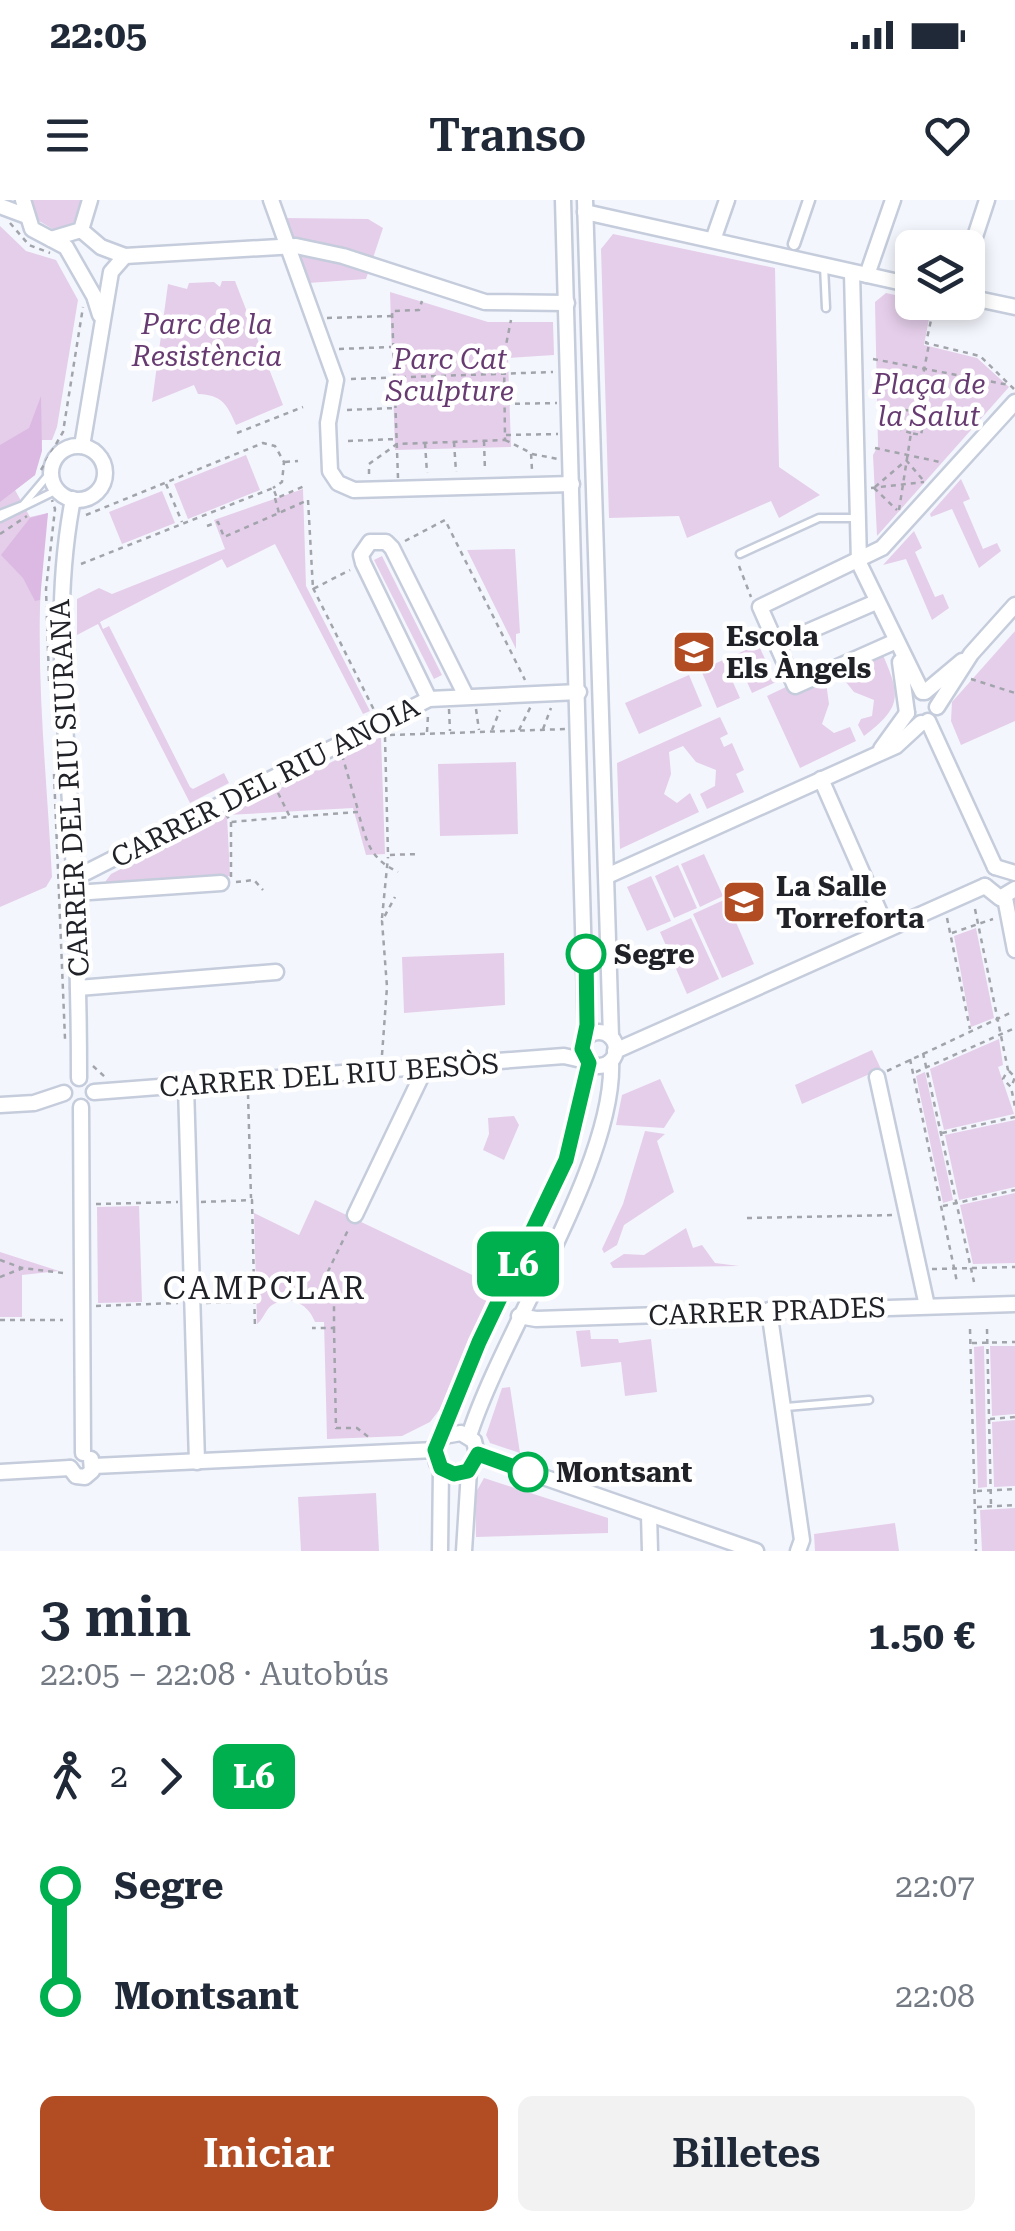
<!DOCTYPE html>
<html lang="es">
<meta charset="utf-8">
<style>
:root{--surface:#fff;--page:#f2f2f3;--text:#1f2937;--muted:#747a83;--accent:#b24c22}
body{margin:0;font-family:"Roboto Serif",serif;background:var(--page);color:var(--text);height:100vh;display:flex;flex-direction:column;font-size:38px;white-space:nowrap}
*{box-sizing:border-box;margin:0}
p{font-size:32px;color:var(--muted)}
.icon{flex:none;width:55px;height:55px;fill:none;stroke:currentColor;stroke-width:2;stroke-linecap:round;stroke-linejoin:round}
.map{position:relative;height:1351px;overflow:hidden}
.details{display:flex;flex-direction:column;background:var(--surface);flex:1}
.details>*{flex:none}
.badge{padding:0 20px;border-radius:15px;font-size:35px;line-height:65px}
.controls{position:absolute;left:895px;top:30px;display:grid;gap:20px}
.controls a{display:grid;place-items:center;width:90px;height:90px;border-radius:15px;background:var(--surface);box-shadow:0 5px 15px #0003;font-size:50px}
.map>.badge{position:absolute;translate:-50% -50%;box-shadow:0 0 0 5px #fff}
.legs{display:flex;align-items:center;gap:15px;height:110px;padding:0 40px;font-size:32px}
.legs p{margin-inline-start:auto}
.headline{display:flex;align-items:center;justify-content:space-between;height:170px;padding:0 40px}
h1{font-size:55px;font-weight:600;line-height:75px}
.primary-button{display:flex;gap:20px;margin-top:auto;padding:20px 40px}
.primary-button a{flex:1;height:115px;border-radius:15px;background:var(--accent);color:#fff;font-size:40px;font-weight:600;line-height:115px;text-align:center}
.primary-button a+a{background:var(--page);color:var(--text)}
ul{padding:0 40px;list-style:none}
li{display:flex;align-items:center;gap:35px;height:110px;font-size:38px}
li i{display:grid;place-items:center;width:15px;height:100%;margin:0 12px;background:currentColor}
li i::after{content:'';width:25px;height:25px;margin:-12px;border:8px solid;border-radius:50%;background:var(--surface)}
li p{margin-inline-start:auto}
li:first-child i{background:linear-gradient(#0000 50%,currentColor 0)}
li:last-child i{background:linear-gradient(currentColor 50%,#0000 0)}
.status{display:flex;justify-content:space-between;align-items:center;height:70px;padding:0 50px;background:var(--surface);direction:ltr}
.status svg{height:28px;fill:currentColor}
header{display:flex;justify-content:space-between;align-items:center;height:130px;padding:0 40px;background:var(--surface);font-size:45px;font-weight:600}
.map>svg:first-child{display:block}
.green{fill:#e5ceea}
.forest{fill:#dcb9e3}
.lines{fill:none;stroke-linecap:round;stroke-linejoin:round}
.service-casing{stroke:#c5ccdb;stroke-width:11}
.pedestrian-casing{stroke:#c5ccdb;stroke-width:15}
.minor-casing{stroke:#c5ccdb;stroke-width:19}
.path{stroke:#a2a4ab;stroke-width:2.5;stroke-dasharray:5 5;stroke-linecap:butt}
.service{stroke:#fff;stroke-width:6}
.pedestrian{stroke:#fff;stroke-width:10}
.minor{stroke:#fff;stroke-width:14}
.line-1-casing{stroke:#fff;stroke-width:22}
.line-1{stroke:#00b04f;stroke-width:15}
.stop-1-dot{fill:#fff;stroke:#00b04f;stroke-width:5}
.labels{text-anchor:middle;stroke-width:9;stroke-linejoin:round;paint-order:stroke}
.park-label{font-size:28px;font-style:italic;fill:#673b71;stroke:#fff}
.poi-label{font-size:28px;font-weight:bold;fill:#202228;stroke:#fff;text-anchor:start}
.street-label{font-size:28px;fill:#202228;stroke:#fff}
.stop-label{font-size:28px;font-weight:bold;fill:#202228;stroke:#fff;text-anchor:start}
.quarter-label{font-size:32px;letter-spacing:2.5px;fill:#202228;stroke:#fff}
</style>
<div class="status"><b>22:05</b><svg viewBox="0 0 49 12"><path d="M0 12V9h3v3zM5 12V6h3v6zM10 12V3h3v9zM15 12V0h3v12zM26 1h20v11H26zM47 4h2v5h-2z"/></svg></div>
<header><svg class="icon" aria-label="menu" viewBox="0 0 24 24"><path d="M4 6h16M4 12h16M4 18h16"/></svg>Transo<svg class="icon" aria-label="heart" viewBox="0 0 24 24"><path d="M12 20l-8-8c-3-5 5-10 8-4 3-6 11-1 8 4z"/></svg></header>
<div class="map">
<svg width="1015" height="1351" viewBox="0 0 1015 1351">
<rect width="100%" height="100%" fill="#f4f6fd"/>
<!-- green -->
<g class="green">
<path d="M32 0H82V3L72 26 56 31 34 18Z"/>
<path d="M286 18 368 19 383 28 366 79 308 83Z"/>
<path d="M0 26 26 51 56 60 78 100 57 227 52 240H42L35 275 15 290 30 317 48 313C30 433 46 557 52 677L46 687 0 707Z"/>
<path d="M613 34 775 68 779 267 820 295 779 318 771 301 687 338 679 316 609 318 601 49Z"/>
<path d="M222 81H235L283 205 236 225C227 204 222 195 198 194L194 185 152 202 168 84 187 89 189 83 214 82 220 87Z"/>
<path d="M390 92 488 122H553L554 155 508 158 511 247 395 250Z"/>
<path d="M886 93 932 103 924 145 977 158 1009 187 877 336 873 255 878 246 875 102Z"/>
<path d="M246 255 260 290 188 319 174 284Z"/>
<path d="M961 279 970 299 963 302 983 349 997 343 1001 351 979 368 952 309 931 317 930 314Z"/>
<path d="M303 289 306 386 370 511 363 514 275 344 227 368 222 359 100 422 103 429 109 426 190 587 193 589 224 573 229 583 190 603 98 424 77 435V399L99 388 112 394 225 349 214 320Z"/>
<path d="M162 291 175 323 122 344 109 312Z"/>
<path d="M914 331 922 348 915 352 935 397 943 394 949 408 932 420 906 359 883 365Z"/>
<path d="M515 349 520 433 516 434V449L467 350Z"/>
<path d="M382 356 442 475 434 479 374 360Z"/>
<path d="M1015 431V521L961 545 951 521 952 502Z"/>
<path d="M758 444 776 482 752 493 735 455Z"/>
<path d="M882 453C901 496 902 507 864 536L858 525 861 519 872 516 874 500 854 492 841 476 826 482 829 504 822 524 834 533 850 527 856 541 800 568 767 496 788 486 792 493Z"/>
<path d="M723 460 740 498 717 508 701 470Z"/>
<path d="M689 475 702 506 639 534 625 503Z"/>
<path d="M720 517 728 534 720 538 724 547 732 543 744 570 736 574 744 592 707 609 700 594 715 586 716 570 696 562 683 546 669 552 671 574 664 594 677 603 690 593 699 612 620 649 617 563Z"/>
<path d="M381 537 385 654 366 655 353 608 227 615 230 676 102 686 111 674Z"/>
<path d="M516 562 518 634 440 636 438 564Z"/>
<path d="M704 654 723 696 700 707 681 664Z"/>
<path d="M678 665 697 708 674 718 655 676Z"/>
<path d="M651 676 671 721 647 731 627 687Z"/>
<path d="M726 699 754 764 722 778 693 714Z"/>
<path d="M691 718 719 779 687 794 660 732Z"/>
<path d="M976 728 994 818 971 827 954 736Z"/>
<path d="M504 753 505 805 404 813 402 757Z"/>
<path d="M999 839 1003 865 998 867 1014 914 944 930 930 869Z"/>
<path d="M872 850 881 869 802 904 795 885Z"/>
<path d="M925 872 953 1000 943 1003 916 876Z"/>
<path d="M660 879 675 911 664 928 616 925 622 895Z"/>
<path d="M514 916 519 925 504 960 483 950 489 934 488 918Z"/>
<path d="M1015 920V987L959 1000 945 935Z"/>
<path d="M645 931 665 934 657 941 674 992 624 1025 617 1045 604 1053 602 1049 623 1004Z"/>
<path d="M1015 993V1063L973 1064 960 1005Z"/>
<path d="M315 1000 485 1081 482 1088 490 1092 440 1209 430 1222 402 1236 327 1239 324 1122H315C309 1105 290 1093 272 1105 265 1110 263 1120 257 1124L254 1013 299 1035Z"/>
<path d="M139 1006 142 1102 98 1103 97 1007Z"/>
<path d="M686 1028 693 1048 702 1045 715 1063 739 1066 613 1068 610 1063 624 1054 644 1055Z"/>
<path d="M0 1052 59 1071 22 1075V1117H0Z"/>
<path d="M590 1130 591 1139H618L619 1143 651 1139 657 1192 625 1196 621 1162 581 1167 576 1131Z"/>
<path d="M984 1146 987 1287 978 1288 974 1147Z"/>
<path d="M990 1146H1015V1214L992 1216Z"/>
<path d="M510 1187 520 1253 490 1243 486 1235 502 1188Z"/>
<path d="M1015 1220V1286L994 1287 992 1222Z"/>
<path d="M484 1278 608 1318V1333L476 1337 475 1294Z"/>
<path d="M376 1293 379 1351H301L298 1297Z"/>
<path d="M1015 1308V1351H982L980 1310Z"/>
<path d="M895 1323 899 1351H815L814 1334Z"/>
</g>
<!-- forest -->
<g class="forest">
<path d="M41 196 42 251 35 275 0 302V245L29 228Z"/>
<path d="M48 313 40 400 35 401 23 378 1 355 30 318Z"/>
</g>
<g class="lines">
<defs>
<g id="service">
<path d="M824 66 826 108"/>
<path d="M0 314 23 305 50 273"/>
<path d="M0 318 57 290"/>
<path d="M740 354 819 318H855"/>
<path d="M786 1207 869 1200"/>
</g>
<path id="pedestrian" d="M794 44 809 0"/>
<g id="minor">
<path d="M23 0 32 29 66 47 94 96 100 115"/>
<path d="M271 0 336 180 328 223 330 271 338 283 354 290 572 284"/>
<path d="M563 0 586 837"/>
<path d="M585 0 611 837"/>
<path d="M0 6 24 15"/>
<path d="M585 12 912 85"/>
<path d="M81 30 101 47 125 56 296 46 343 56 485 102 567 103"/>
<path d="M51 39 81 30 90 0"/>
<path d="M713 40 727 0"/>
<path d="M968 58 987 0"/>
<path d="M852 72 859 363 922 492"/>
<path d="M867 75 893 0"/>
<path d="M968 97 1015 107"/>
<path d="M82 246 111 72 125 56"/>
<circle cx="78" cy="273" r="27"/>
<path d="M73 299C53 401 64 501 70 603 76 695 79 786 79 878"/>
<path d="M894 442 795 486 760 407 882 348 1015 202"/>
<path d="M777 445 876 402"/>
<path d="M900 462 907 513"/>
<path d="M925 492 962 461"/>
<path d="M429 499 363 363 361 355 370 342H386L392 348 466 496"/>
<path d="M937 507 971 454 1015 405"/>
<path d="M928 521 995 667"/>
<path d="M881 549 907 513"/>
<path d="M821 579 887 729"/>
<path d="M995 667 1015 673"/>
<path d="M607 676 896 546 921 523"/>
<path d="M75 678 429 499 579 492"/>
<path d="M985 686 1000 698 1015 689"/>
<path d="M75 693 221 683"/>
<path d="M1005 698 1015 750"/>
<path d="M78 788 276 772"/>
<circle cx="599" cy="849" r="17"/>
<path d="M615 851 985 686"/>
<path d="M877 877 927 1106"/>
<path d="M186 886 197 1262"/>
<path d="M94 892 564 856 586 861"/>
<path d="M0 905 34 903 64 893"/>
<path d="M81 907 83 1253"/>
<path d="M355 1015 421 877 420 868"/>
<path d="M769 1110 802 1340 798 1351"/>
<path d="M519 1116 536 1119 1015 1104"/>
<path d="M444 1236 461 1233 474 1241 477 1254 469 1271 447 1273 437 1263 435 1250 479 1142 566 960 589 863"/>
<path d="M469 1236C502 1132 616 962 611 861"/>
<path d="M477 1254 756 1351"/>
<path d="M94 1266 435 1250"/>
<path d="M70 1268 76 1276 85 1277 92 1271 91 1259"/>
<path d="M0 1272 70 1268"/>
<path d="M649 1314 650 1351"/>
<path d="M440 1351 441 1268"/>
<path d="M464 1351 469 1271"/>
</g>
</defs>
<!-- service casing -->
<use href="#service" class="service-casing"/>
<!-- pedestrian casing -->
<use href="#pedestrian" class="pedestrian-casing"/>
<!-- minor casing -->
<use href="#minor" class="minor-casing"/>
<!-- path -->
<g class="path">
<path d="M10 23 29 45 50 53"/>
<path d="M935 102 926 143 980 156 1014 189"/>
<path d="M327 118 392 116"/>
<path d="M339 149 391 147"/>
<path d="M873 159 1009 185"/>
<path d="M351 179 553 172"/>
<path d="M505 204 557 203"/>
<path d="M347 210 395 208"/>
<path d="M237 233 303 207"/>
<path d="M911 233 901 230 905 210 914 211"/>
<path d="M506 235 558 234"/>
<path d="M505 240 531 253 532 270"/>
<path d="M348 241 396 239"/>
<path d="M484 241 485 271"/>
<path d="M454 242 456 272"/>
<path d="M425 243 427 273"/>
<path d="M875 248 940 262"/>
<path d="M532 254 558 259"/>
<path d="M906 260 923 280"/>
<path d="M285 262 298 261"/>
<path d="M41 270 63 232 83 107"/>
<path d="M369 274V264L397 244 505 240 504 155 511 120"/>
<path d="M398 278 392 111 419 110 422 101"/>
<path d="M166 284 182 322"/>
<path d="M875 287 903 263"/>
<path d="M871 288 924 282"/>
<path d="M874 288 897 310"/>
<path d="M275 298 279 313"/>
<path d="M308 300 313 389 350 370"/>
<path d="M899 310 911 233 921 235 925 214 916 212 929 144"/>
<path d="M86 315 263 243 275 246 284 262 282 282 273 288"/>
<path d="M207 326 218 322 224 337 306 301"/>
<path d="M0 334 27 316"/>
<path d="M405 341 445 320 525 480"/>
<path d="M81 364 273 288 277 298 307 285"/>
<path d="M739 366 751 397"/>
<path d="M313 388 375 512"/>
<path d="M971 479 1015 493"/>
<path d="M49 481 46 389 55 309 52 300"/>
<path d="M449 509 450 531"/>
<path d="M476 509 479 530"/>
<path d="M543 529 551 508"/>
<path d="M492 530 500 510"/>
<path d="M519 530 531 506"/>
<path d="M427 532 428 515"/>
<path d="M390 535 567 529"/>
<path d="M385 537 388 655 419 654"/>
<path d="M342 555 358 610"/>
<path d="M54 574 65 839"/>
<path d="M278 593 290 617 358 612C367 642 369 658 398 672"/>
<path d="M226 614 231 622 289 617"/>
<path d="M231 622V682"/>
<path d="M236 682 254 680 263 690"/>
<path d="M975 709 1008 870 1003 879 1011 887 1015 907"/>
<path d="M382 718 388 657"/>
<path d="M947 718 970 829"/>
<path d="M952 733 993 719"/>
<path d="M923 853 974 1082"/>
<path d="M382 855 387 787 382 721 395 697"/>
<path d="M910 859 957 1082"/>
<path d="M93 866 105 877"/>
<path d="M887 871 1012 812"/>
<path d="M1009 871 1015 877 1012 885"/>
<path d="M916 872 1015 828"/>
<path d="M248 894 251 998"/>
<path d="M942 933 1015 917"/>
<path d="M201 1002 252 1000 255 1129"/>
<path d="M96 1004 178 1002"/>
<path d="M943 1006 1015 990"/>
<path d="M747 1018 896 1015"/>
<path d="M0 1060 22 1068"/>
<path d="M932 1069 1015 1067"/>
<path d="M0 1077 23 1068 63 1073"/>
<path d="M312 1089 328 1095 334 1105V1128H312"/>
<path d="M319 1090 349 1028"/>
<path d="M206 1103 253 1101"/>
<path d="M96 1106 178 1103"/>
<path d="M0 1120H63"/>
<path d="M334 1128 336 1228H357L371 1239"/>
<path d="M970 1129 976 1351"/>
<path d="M987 1129 991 1306"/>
<path d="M972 1143 1015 1142"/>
<path d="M990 1219 1015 1217"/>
<path d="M977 1291 1015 1289"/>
<path d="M977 1307 1015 1305"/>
</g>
<!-- service -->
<use href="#service" class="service"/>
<!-- pedestrian -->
<use href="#pedestrian" class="pedestrian"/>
<!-- minor -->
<use href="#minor" class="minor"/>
</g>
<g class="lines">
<defs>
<path id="line-1" d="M528 1272 478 1254 468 1271 454 1274 441 1268 435 1250 479 1142 566 960 589 863 582 849 587 825 586 754"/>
</defs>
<!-- line-1 casing -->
<use href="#line-1" class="line-1-casing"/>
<!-- line-1 -->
<use href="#line-1" class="line-1"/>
</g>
<!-- icons -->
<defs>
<symbol id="school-square" viewBox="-11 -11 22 22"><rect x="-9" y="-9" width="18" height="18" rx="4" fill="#b24c22" stroke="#fff"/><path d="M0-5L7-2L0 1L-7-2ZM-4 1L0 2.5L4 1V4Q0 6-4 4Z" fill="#fff"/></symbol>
</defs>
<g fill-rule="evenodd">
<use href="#school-square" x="669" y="427" width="50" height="50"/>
<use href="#school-square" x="719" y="677" width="50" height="50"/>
</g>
<!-- markers -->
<g class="stop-1-dot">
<circle cx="586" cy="754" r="18"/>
<circle cx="528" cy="1272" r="18"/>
</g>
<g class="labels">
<!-- park labels -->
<g class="park-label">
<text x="207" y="134">Parc de la<tspan x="207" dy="32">Resistència</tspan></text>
<text x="450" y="169">Parc Cat<tspan x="450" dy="32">Sculpture</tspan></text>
<text x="929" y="194">Plaça de<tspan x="929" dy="32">la Salut</tspan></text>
</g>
<!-- poi labels -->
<g class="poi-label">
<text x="726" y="446">Escola<tspan x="726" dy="32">Els Àngels</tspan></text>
<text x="776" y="696">La Salle<tspan x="776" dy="32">Torreforta</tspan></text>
</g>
<!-- street labels -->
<g class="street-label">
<text transform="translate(265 582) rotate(-27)" y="10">CARRER DEL RIU ANOIA</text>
<text transform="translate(69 588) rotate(-93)" y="10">CARRER DEL RIU SIURANA</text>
<text transform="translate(329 875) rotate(-4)" y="10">CARRER DEL RIU BESÒS</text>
<text transform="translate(767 1111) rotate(-2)" y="10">CARRER PRADES</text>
</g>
<!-- stop labels -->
<g class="stop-label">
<text x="614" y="764">Segre</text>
<text x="556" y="1282">Montsant</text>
</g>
<!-- quarter labels -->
<g class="quarter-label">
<text x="265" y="1099">CAMPCLAR</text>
</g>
</g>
</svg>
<div class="controls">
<a><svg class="icon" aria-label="layers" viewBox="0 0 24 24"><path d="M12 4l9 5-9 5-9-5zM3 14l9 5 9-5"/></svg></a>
</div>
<b class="badge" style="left:518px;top:1064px;background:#00b04f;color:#fff">L6</b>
</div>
<section class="details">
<div class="headline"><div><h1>3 min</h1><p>22:05 – 22:08 · Autobús</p></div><b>1.50 €</b></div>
<div class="legs"><svg class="icon" aria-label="walk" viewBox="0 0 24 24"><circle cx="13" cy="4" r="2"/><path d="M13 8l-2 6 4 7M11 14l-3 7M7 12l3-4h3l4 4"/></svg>2<svg class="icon" aria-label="forward" viewBox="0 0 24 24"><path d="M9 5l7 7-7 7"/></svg><b class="badge" style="background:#00b04f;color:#fff">L6</b></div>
<ul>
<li><i style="color:#00b04f"></i><b>Segre</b><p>22:07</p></li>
<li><i style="color:#00b04f"></i><b>Montsant</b><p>22:08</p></li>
</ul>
<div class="primary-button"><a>Iniciar</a><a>Billetes</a></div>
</section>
